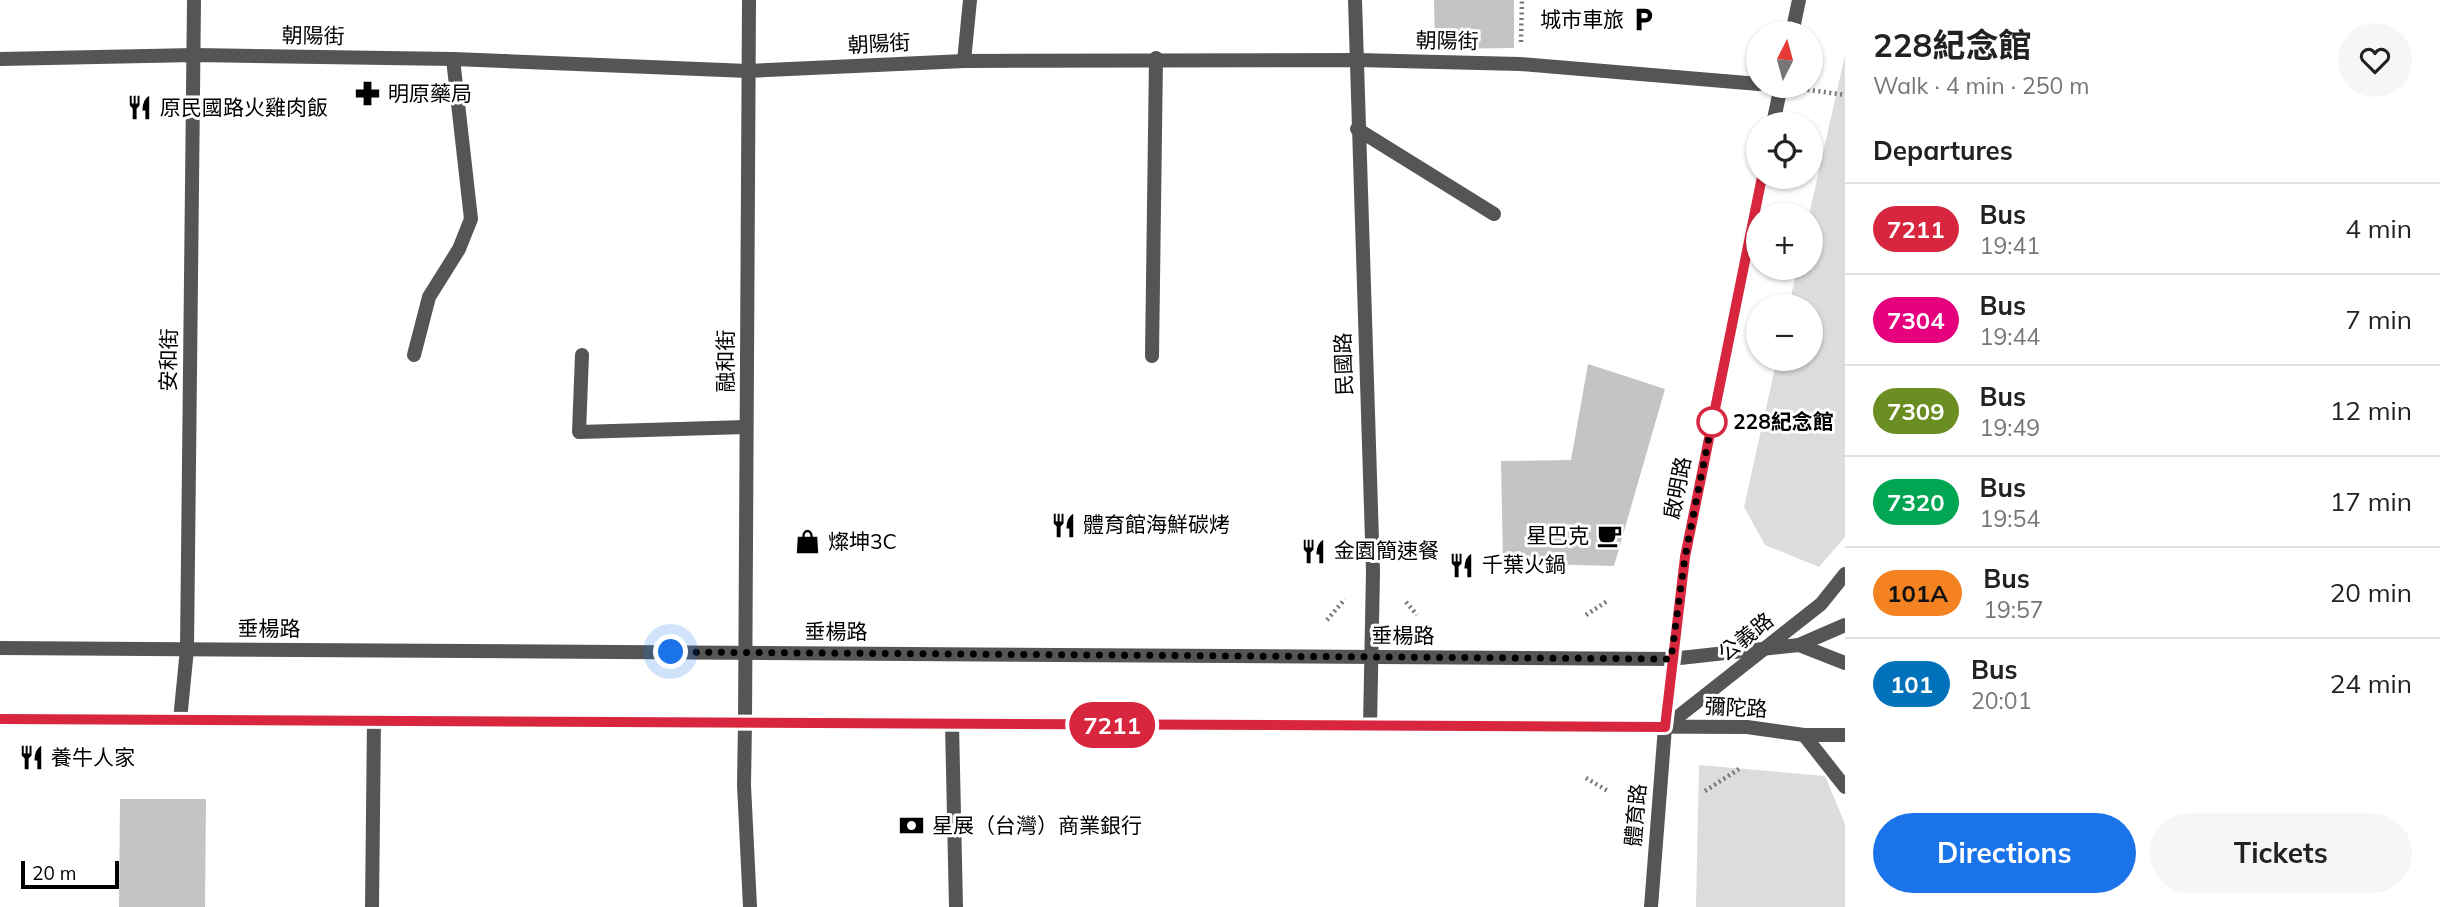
<!DOCTYPE html>
<meta charset="utf-8">
<style>
:root{--surface:#fff;--page:#f6f6f6;--text:#222;--muted:#767676;--line:#e0e0e0;--accent:#1a73e8}
body{margin:0;font-family:Mulish,"Noto Sans TC",sans-serif;background:var(--page);color:var(--text);height:100vh;display:flex;flex-direction:column;font-size:26px;white-space:nowrap}
*{box-sizing:border-box;margin:0}
p{font-size:23px;color:var(--muted)}
.icon{flex:none;width:38px;height:38px;fill:none;stroke:currentColor;stroke-width:2;stroke-linecap:round;stroke-linejoin:round}
.map{position:relative;flex:1;overflow:hidden}
.details{display:flex;flex-direction:column;background:var(--surface);width:595px}
.details>*{flex:none}
.badge{padding:0 14px;border-radius:23px;font-size:24px;line-height:46px}
.needle{width:46px;rotate:6deg}
.tools{position:absolute;left:1746px;top:21px;display:grid;gap:14px}
.tools a{display:grid;place-items:center;width:77px;height:77px;border-radius:50%;background:var(--surface);box-shadow:0 2px 5px #0004;font-size:35px}
.scale{position:absolute;left:21px;bottom:18px;width:98px;box-sizing:border-box;padding-left:7px;border:4px solid #000;border-top:0;font-size:19px;line-height:24px;white-space:nowrap;color:#000;-webkit-text-stroke:5px #fff;paint-order:stroke}
.you{position:absolute;width:35px;height:35px;margin:-18px;border:5px solid #fff;border-radius:50%;background:#1a73e8;box-shadow:0 0 0 10px #1a73e833}
.map>.badge{position:absolute;translate:-50% -50%;box-shadow:0 0 0 4px #fff}
h2{padding:0 28px;font-size:26px;line-height:63px}
.round{display:grid;place-items:center;flex:none;width:74px;height:74px;border-radius:37px;background:var(--page)}
.overview{display:flex;align-items:center;justify-content:space-between;height:119px;padding:0 28px}
h1{font-size:33px;font-weight:700;line-height:52px}
.button{display:flex;gap:14px;margin-top:auto;padding:14px 28px}
.button a{flex:1;height:80px;border-radius:42px;background:var(--accent);color:#fff;font-size:28px;font-weight:700;line-height:80px;text-align:center}
.button a+a{background:var(--page);color:var(--text)}
ul{padding:0;list-style:none}
li{display:flex;align-items:center;gap:21px;height:91px;padding:0 28px;border-top:2px solid var(--line)}
li div{flex:1}
li b{display:block;font-size:26px}
li em{font-style:normal}
li .badge{min-width:77px;font-weight:700;text-align:center}
main{display:flex;flex:1;min-height:0}
.map>svg:first-child{display:block}
.green{fill:#dcdcdc}
.building{fill:#c4c4c4}
.lines{fill:none;stroke-linecap:round;stroke-linejoin:round}
.path{stroke:#777;stroke-width:4.5;stroke-dasharray:2 3.5;stroke-linecap:butt}
.service{stroke:#555;stroke-width:14}
.minor{stroke:#555;stroke-width:14}
.tertiary{stroke:#555;stroke-width:14}
.line-casing{stroke:#fff;stroke-width:16}
.line{stroke:#d7263d;stroke-width:10}
.walk{stroke:#000;stroke-width:7;stroke-dasharray:0 12.6}
.stop-dot{fill:#fff;stroke:#d7263d;stroke-width:3.5}
.labels{text-anchor:middle;stroke-width:6;stroke-linejoin:round;paint-order:stroke}
.poi-label{font-size:21px;fill:#000;stroke:#fff;text-anchor:start}
.street-label{font-size:21px;fill:#000;stroke:#fff}
.stop-label{font-size:21px;font-weight:bold;fill:#000;stroke:#fff;text-anchor:start}
</style>
<main>
<div class="map">
<svg width="1845" height="907" viewBox="0 0 1845 907">
<rect width="100%" height="100%" fill="#fff"/>
<!-- green -->
<g class="green">
<path d="M1845 55V537L1819 567 1765 545 1744 507 1777 359H1811V306H1789L1797 268H1811L1809 215Z"/>
<path d="M1699 765 1825 776 1845 824V907H1696Z"/>
</g>
<!-- building -->
<g class="building">
<path d="M1434 0H1514V48L1435 49Z"/>
<path d="M1588 364 1665 389 1614 566 1503 563 1501 461 1571 460Z"/>
<path d="M120 799H206L205 907H119Z"/>
</g>
<g class="lines">
<!-- path -->
<g class="path">
<path d="M1521 42 1522 0"/>
<path d="M1802 89 1845 95"/>
<path d="M1406 602 1417 615"/>
<path d="M1586 615 1609 600"/>
<path d="M1327 620 1345 599"/>
<path d="M1586 778 1608 791"/>
<path d="M1705 791 1739 769"/>
</g>
<!-- service -->
<g class="service">
<path d="M964 61 970 0"/>
<path d="M1357 129 1494 214"/>
<path d="M414 355 429 297 459 249 471 219 453 59"/>
<path d="M582 355 579 432 746 427"/>
<path d="M1152 356 1156 58"/>
<path d="M745 723 744 785 750 907"/>
<path d="M952 724 956 907"/>
</g>
<!-- minor -->
<g class="minor">
<path d="M1355 0 1373 572 1370 726"/>
<path d="M0 59 195 55 453 59 748 71 964 61 1357 60 1520 64 1759 84"/>
<path d="M1799 645 1845 625"/>
<path d="M180 720 187 649 194 0"/>
<path d="M745 723 749 0"/>
<path d="M1804 735 1845 787"/>
<path d="M372 907 374 720"/>
<path d="M1651 907 1665 727 1821 604 1845 574"/>
</g>
<!-- tertiary -->
<g class="tertiary">
<path d="M1792 33 1799 0"/>
<path d="M1773 124 1781 86"/>
<path d="M0 648 1671 659 1799 645 1845 663"/>
<path d="M0 719 1747 727 1804 735H1845"/>
<path d="M1665 727 1685 557 1762 177"/>
</g>
</g>
<g class="lines">
<defs>
<path id="line" d="M0 719 1665 727 1685 557 1762 177"/>
</defs>
<!-- line casing -->
<use href="#line" class="line-casing"/>
<!-- line -->
<use href="#line" class="line"/>
<!-- walk -->
<path class="walk" d="M671 652 1671 659 1685 557 1712 422"/>
</g>
<!-- icons -->
<defs>
<symbol id="parking-bare" viewBox="-9 -9 18 18"><path d="M-3.5-5.5H1a3.5 3.5 0 0 1 0 7H-1V5.5H-3.5ZM-1-3.4V-.6H.8a1.4 1.4 0 0 0 0-2.8Z" fill="#000" stroke="#fff" stroke-width="2.5" paint-order="stroke"/></symbol>
<symbol id="pharmacy-bare" viewBox="-9 -9 18 18"><path d="M-2-6h4v4h4v4h-4v4h-4v-4h-4v-4h4Z" fill="#000" stroke="#fff" stroke-width="2.5" paint-order="stroke"/></symbol>
<symbol id="restaurant-bare" viewBox="-9 -9 18 18"><path d="M-5-6h1v4h1v-4h1v4h1v-4h1v5L-1.5 .5V6h-2V.5L-5-1ZM5-6V6H3V1.5H1.5Q1.5-4 5-6Z" fill="#000" stroke="#fff" stroke-width="2.5" paint-order="stroke"/></symbol>
<symbol id="cafe-bare" viewBox="-9 -9 18 18"><path d="M-5.5-4.5H6V0H3Q3 3.5 0 3.5H-2.5Q-5.5 3.5-5.5 0ZM3-3.2v2h1.7v-2ZM-6 4.5H4V6H-6Z" fill="#000" stroke="#fff" stroke-width="2.5" paint-order="stroke"/></symbol>
<symbol id="shop-bare" viewBox="-9 -9 18 18"><path d="M-5-2.5h2.3a2.7 3.5 0 0 1 5.4 0H5L5.5 6h-11ZM-1.5-2.5h3a1.5 2.3 0 0 0-3 0Z" fill="#000" stroke="#fff" stroke-width="2.5" paint-order="stroke"/></symbol>
<symbol id="bank-bare" viewBox="-9 -9 18 18"><path d="M-6-4H6V4H-6ZM0-2.3a2.3 2.3 0 1 0 0 4.6a2.3 2.3 0 1 0 0-4.6Z" fill="#000" stroke="#fff" stroke-width="2.5" paint-order="stroke"/></symbol>
</defs>
<g fill-rule="evenodd">
<use href="#parking-bare" x="1626" y="2" width="35" height="35"/>
<use href="#pharmacy-bare" x="350" y="76" width="35" height="35"/>
<use href="#restaurant-bare" x="122" y="90" width="35" height="35"/>
<use href="#restaurant-bare" x="1046" y="508" width="35" height="35"/>
<use href="#cafe-bare" x="1592" y="518" width="35" height="35"/>
<use href="#shop-bare" x="790" y="524" width="35" height="35"/>
<use href="#restaurant-bare" x="1296" y="534" width="35" height="35"/>
<use href="#restaurant-bare" x="1444" y="548" width="35" height="35"/>
<use href="#restaurant-bare" x="14" y="740" width="35" height="35"/>
<use href="#bank-bare" x="894" y="808" width="35" height="35"/>
</g>
<!-- markers -->
<circle class="stop-dot" cx="1712" cy="422" r="14"/>
<g class="labels">
<!-- poi labels -->
<g class="poi-label">
<text x="1624" y="27" text-anchor="end">城市車旅</text>
<text x="388" y="101">明原藥局</text>
<text x="160" y="115">原民國路火雞肉飯</text>
<text x="1083" y="532">體育館海鮮碳烤</text>
<text x="1589" y="543" text-anchor="end">星巴克</text>
<text x="828" y="549">燦坤3C</text>
<text x="1334" y="558">金園簡速餐</text>
<text x="1482" y="572">千葉火鍋</text>
<text x="51" y="765">養牛人家</text>
<text x="932" y="833">星展（台灣）商業銀行</text>
</g>
<!-- street labels -->
<g class="street-label">
<text transform="translate(313 36) rotate(1)" y="7">朝陽街</text>
<text transform="translate(1447 41) rotate(1)" y="7">朝陽街</text>
<text transform="translate(879 44) rotate(-3)" y="7">朝陽街</text>
<text transform="translate(169 360) rotate(-89)" y="7">安和街</text>
<text transform="translate(726 361) rotate(-90)" y="7">融和街</text>
<text transform="translate(1344 364) rotate(-92)" y="7">民國路</text>
<text transform="translate(1678 488) rotate(-79)" y="7">啟明路</text>
<text x="269" y="636">垂楊路</text>
<text x="836" y="639">垂楊路</text>
<text x="1403" y="643">垂楊路</text>
<text transform="translate(1746 637) rotate(-38)" y="7">公義路</text>
<text transform="translate(1736 708) rotate(3)" y="7">彌陀路</text>
<text transform="translate(1636 815) rotate(-85)" y="7">體育路</text>
</g>
<!-- stop labels -->
<g class="stop-label">
<text x="1733" y="429">228紀念館</text>
</g>
</g>
</svg>
<div class="tools">
<a><svg class="needle" viewBox="-14 -14 28 28"><path d="M0-13l5 13h-10z" fill="#e53935"/><path d="M0 13l5-13h-10z" fill="#767676"/></svg></a>
<a><svg class="icon" aria-label="locate" viewBox="0 0 24 24"><circle cx="12" cy="12" r="6"/><path d="M12 2v4M12 18v4M2 12h4M18 12h4"/></svg></a>
<a>+</a>
<a>−</a>
</div>
<div class="scale">20 m</div>
<div class="you" style="left:671px;top:652px"></div>
<b class="badge" style="left:1112px;top:725px;background:#d7263d;color:#fff">7211</b>
</div>
<section class="details">
<div class="overview"><div><h1>228紀念館</h1><p>Walk · 4 min · 250 m</p></div><a class="round"><svg class="icon" aria-label="heart" viewBox="0 0 24 24"><path d="M12 20l-8-8c-3-5 5-10 8-4 3-6 11-1 8 4z"/></svg></a></div>
<h2>Departures</h2>
<ul>
<li><span class="badge" style="background:#d7263d;color:#fff">7211</span><div><b>Bus</b><p>19:41</p></div><em>4 min</em></li>
<li><span class="badge" style="background:#e6007e;color:#fff">7304</span><div><b>Bus</b><p>19:44</p></div><em>7 min</em></li>
<li><span class="badge" style="background:#6b8e23;color:#fff">7309</span><div><b>Bus</b><p>19:49</p></div><em>12 min</em></li>
<li><span class="badge" style="background:#00a651;color:#fff">7320</span><div><b>Bus</b><p>19:54</p></div><em>17 min</em></li>
<li><span class="badge" style="background:#f58220;color:#111">101A</span><div><b>Bus</b><p>19:57</p></div><em>20 min</em></li>
<li><span class="badge" style="background:#0072bc;color:#fff">101</span><div><b>Bus</b><p>20:01</p></div><em>24 min</em></li>
</ul>
<div class="button"><a>Directions</a><a>Tickets</a></div>
</section>
</main>
